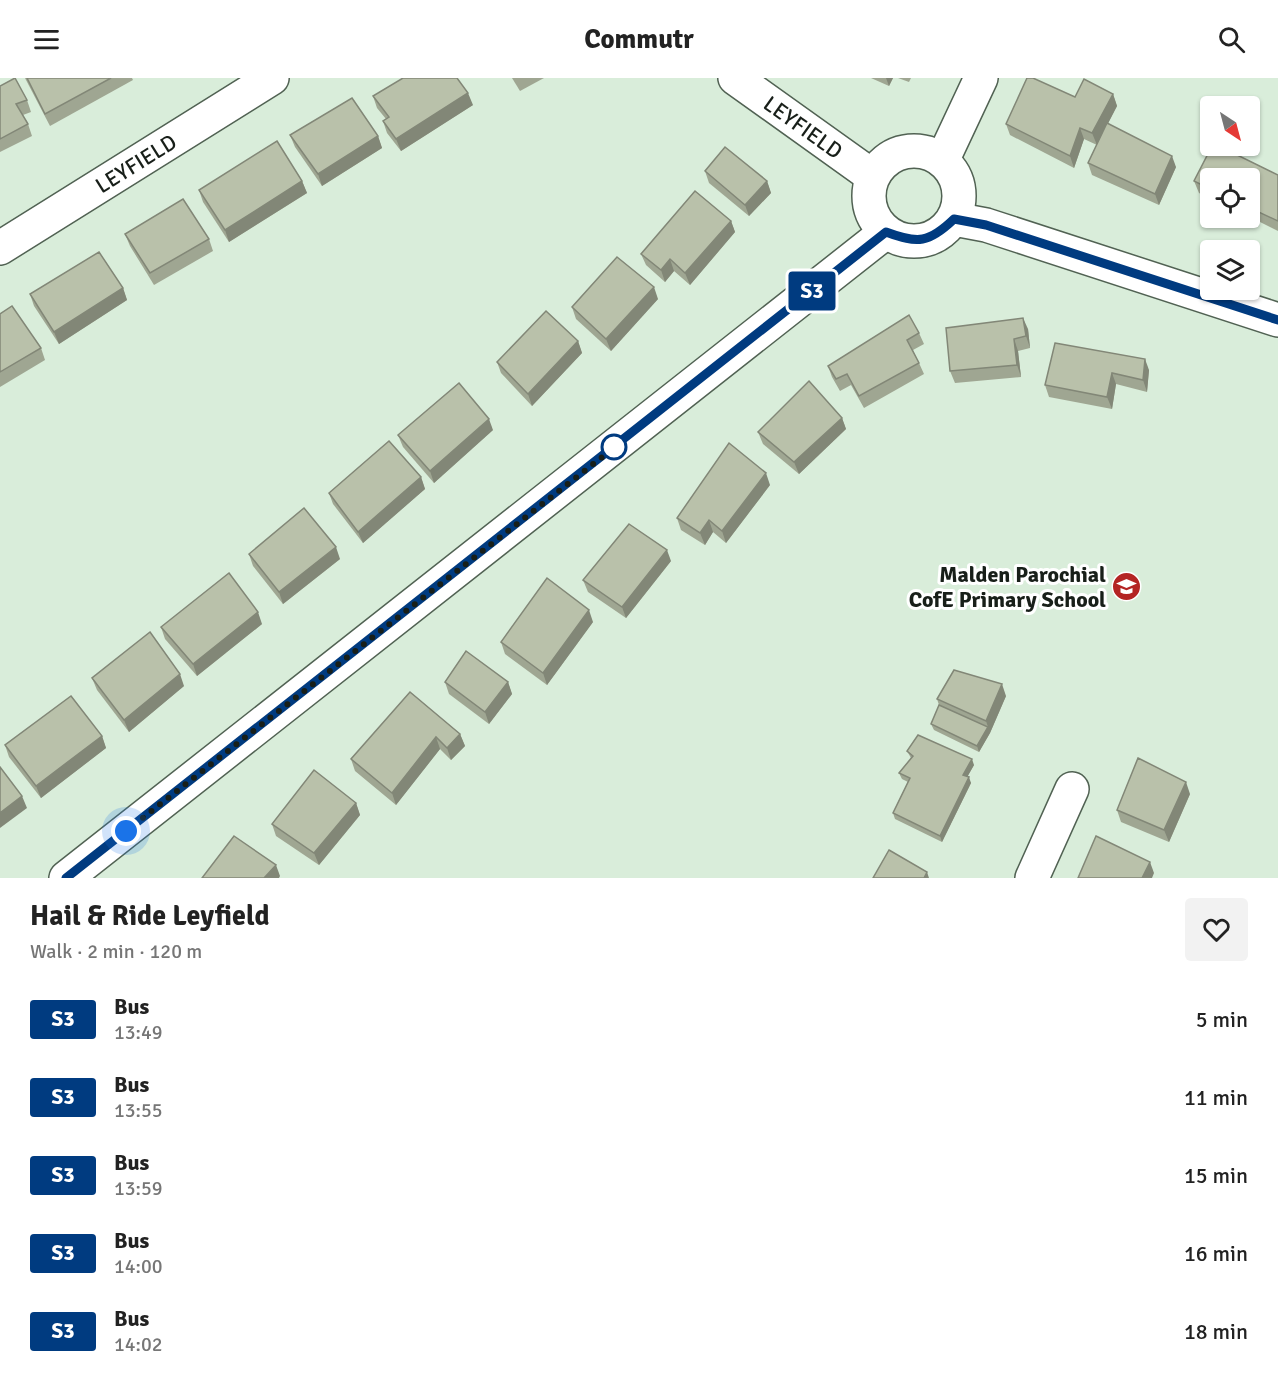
<!DOCTYPE html>
<meta charset="utf-8">
<style>
:root{--surface:#fff;--page:#f2f2f2;--text:#222;--muted:#767676}
body{margin:0;font-family:Signika,sans-serif;background:var(--page);color:var(--text);height:100vh;display:flex;flex-direction:column;font-size:22px;white-space:nowrap}
*{box-sizing:border-box;margin:0}
p{font-size:20px;color:var(--muted)}
.icon{flex:none;width:33px;height:33px;fill:none;stroke:currentColor;stroke-width:2;stroke-linecap:round;stroke-linejoin:round}
.map{position:relative;height:800px;overflow:hidden}
.drawer{display:flex;flex-direction:column;background:var(--surface);flex:1}
.drawer>*{flex:none}
.badge{padding:0 12px;border-radius:4px;font-size:21px;line-height:39px}
.needle{width:39px;rotate:144deg}
.controls{position:absolute;left:1200px;top:18px;display:grid;gap:12px}
.controls a{display:grid;place-items:center;width:60px;height:60px;border-radius:6px;background:var(--surface);box-shadow:0 2px 4px #0004;font-size:30px}
.you{position:absolute;width:30px;height:30px;margin:-15px;border:4px solid #fff;border-radius:50%;background:#1a73e8;box-shadow:0 0 0 9px #1a73e833}
.map>.badge{position:absolute;translate:-50% -50%;box-shadow:0 0 0 3px #fff}
.round{display:grid;place-items:center;flex:none;width:63px;height:63px;border-radius:6px;background:var(--page)}
.overview{display:flex;align-items:center;justify-content:space-between;height:102px;padding:0 30px}
h1{font-size:28px;font-weight:700;line-height:45px}
ul{padding:0;list-style:none}
li{display:flex;align-items:center;gap:18px;height:78px;padding:0 30px}
li div{flex:1}
li b{display:block;font-size:22px}
li em{font-style:normal}
li .badge{min-width:66px;font-weight:700;text-align:center}
header{display:flex;justify-content:space-between;align-items:center;height:78px;padding:0 30px;background:var(--surface);font-size:27px;font-weight:700}
.map>svg:first-child{display:block}
.lines{fill:none;stroke-linecap:round;stroke-linejoin:round}
.street-casing{stroke:#516253;stroke-width:36}
.street{stroke:#fff;stroke-width:33}
.wall{fill:#9fa692}
.shaded-wall{fill:#828777}
.building{fill:#b9c1aa;stroke:#828777;stroke-width:1.5}
.line-casing{stroke:#fff;stroke-width:14}
.line{stroke:#003b80;stroke-width:9}
.walk{stroke:#181f19;stroke-width:6;stroke-dasharray:0 10.8}
.stop-dot{fill:#fff;stroke:#003b80;stroke-width:3}
.labels{text-anchor:middle;stroke-width:6;stroke-linejoin:round;paint-order:stroke}
.street-label{font-size:22px;fill:#181f19;stroke:#fff}
.poi-label{font-size:22px;font-weight:bold;fill:#181f19;stroke:#fff;text-anchor:end}
</style>
<header><svg class="icon" aria-label="menu" viewBox="0 0 24 24"><path d="M4 6h16M4 12h16M4 18h16"/></svg>Commutr<svg class="icon" aria-label="search" viewBox="0 0 24 24"><circle cx="10" cy="10" r="6"/><path d="M15 15l6 6"/></svg></header>
<div class="map">
<svg width="1278" height="800" viewBox="0 0 1278 800">
<rect width="100%" height="100%" fill="#d9edda"/>
<g class="lines">
<defs>
<g id="street">
<path id="s1" d="M735 0 872 98"/>
<circle cx="914" cy="118" r="45"/>
<path d="M943 81 981 0"/>
<path d="M954 141 986 147 1278 242"/>
<path id="s2" d="M0 170 272 0"/>
<path d="M66 800 886 154"/>
<path d="M1032 800 1072 711"/>
</g>
</defs>
<!-- street casing -->
<use href="#street" class="street-casing"/>
<!-- street -->
<use href="#street" class="street"/>
</g>
<!-- wall -->
<g class="wall">
<path d="M25 0H132L133 2 50 48Z"/>
<path d="M512 0H544L520 13Z"/>
<path d="M871 0H893L889 8Z"/>
<path d="M898 0H911L909 4Z"/>
<path d="M0 8 27 22 31 34 23 37 28 46 32 58 0 74Z"/>
<path d="M1113 16 1117 28 1108 45 1176 89 1159 127 1092 97 1088 85 1097 67 1084 61 1074 90 1010 57 1006 46 1075 19Z"/>
<path d="M373 18 473 27 401 73 387 55 383 43 386 41 377 30Z"/>
<path d="M290 57 378 58 382 70 322 108 295 69Z"/>
<path d="M1212 68H1219L1278 97V153L1250 139V100H1210V121L1199 115 1194 103Z"/>
<path d="M705 93 767 103 771 115 749 138 709 105Z"/>
<path d="M302 103 307 115 229 164 203 124 199 112Z"/>
<path d="M731 143 735 154 690 207 674 193 665 204 646 187 641 176Z"/>
<path d="M125 156 209 161 213 173 154 207 130 168Z"/>
<path d="M123 210 127 222 59 266 34 228 30 216Z"/>
<path d="M658 221 611 273 576 241 572 229Z"/>
<path d="M0 236 41 270 45 282 0 309Z"/>
<path d="M1028 251 1030 270 1018 273 1021 299 955 305 950 293Z"/>
<path d="M919 255 924 266 913 272 919 285 924 296 864 330 851 307 840 313 832 299 828 288Z"/>
<path d="M578 263 582 275 532 328 501 295 497 284Z"/>
<path d="M1055 265 1149 292 1147 314 1116 306 1112 331 1049 319 1045 307Z"/>
<path d="M842 340 846 351 799 396 763 366 758 354Z"/>
<path d="M493 352 434 405 403 369 398 357Z"/>
<path d="M421 399 425 411 363 465 333 426 329 415Z"/>
<path d="M770 407 726 465 713 454 705 467 681 452 677 440Z"/>
<path d="M249 476 340 481 283 526 253 488Z"/>
<path d="M671 483 626 540 588 514 583 502Z"/>
<path d="M593 544 547 607 505 576 501 564Z"/>
<path d="M262 546 197 598 165 561 161 549Z"/>
<path d="M92 600 184 608 129 654 97 612Z"/>
<path d="M445 604H508L512 616 489 646 449 616Z"/>
<path d="M410 614 460 656 465 668 451 682 440 671 396 727 355 693 351 681Z"/>
<path d="M1006 618 990 655 979 674 934 652 931 646 939 627 937 621Z"/>
<path d="M102 658 106 670 41 720 9 679 5 667Z"/>
<path d="M907 673 974 687 967 699 971 705 942 764 895 741 893 735 908 704 902 701 899 695 911 680Z"/>
<path d="M1190 716 1169 764 1121 744 1117 732Z"/>
<path d="M356 725 360 737 319 787 276 758 272 746Z"/>
</g>
<!-- shaded-wall -->
<g class="shaded-wall">
<path d="M886 0H893L889 8Z"/>
<path d="M468 15 473 27 401 73 396 61Z"/>
<path d="M1113 16 1117 28 1097 67 1092 55Z"/>
<path d="M1080 50 1084 61 1074 90 1070 78Z"/>
<path d="M378 58 382 70 322 108 318 96Z"/>
<path d="M1172 78 1176 89 1159 127 1155 116Z"/>
<path d="M302 103 307 115 229 164 225 152Z"/>
<path d="M767 103 771 115 749 138 745 127Z"/>
<path d="M731 143 735 154 690 207 685 195Z"/>
<path d="M670 181 674 193 665 204 661 192Z"/>
<path d="M654 209 658 221 611 273 606 261Z"/>
<path d="M123 210 127 222 59 266 54 254Z"/>
<path d="M1023 240 1028 251 1030 270 1026 258Z"/>
<path d="M1014 261 1018 273 1021 299 1017 287Z"/>
<path d="M578 263 582 275 532 328 528 316Z"/>
<path d="M1145 281 1149 292 1147 314 1143 302Z"/>
<path d="M1112 295 1116 306 1112 331 1107 319Z"/>
<path d="M842 340 846 351 799 396 794 384Z"/>
<path d="M489 341 493 352 434 405 430 393Z"/>
<path d="M766 395 770 407 726 465 722 453Z"/>
<path d="M421 399 425 411 363 465 358 454Z"/>
<path d="M709 442 713 454 705 467 700 455Z"/>
<path d="M336 469 340 481 283 526 279 514Z"/>
<path d="M667 472 671 483 626 540 622 529Z"/>
<path d="M589 532 593 544 547 607 543 595Z"/>
<path d="M258 534 262 546 197 598 193 586Z"/>
<path d="M180 596 184 608 129 654 124 642Z"/>
<path d="M508 604 512 616 489 646 485 634Z"/>
<path d="M1002 606 1006 618 990 655 979 674 977 668 988 649 986 643Z"/>
<path d="M460 656 465 668 451 682 447 670Z"/>
<path d="M102 658 106 670 41 720 36 708Z"/>
<path d="M436 659 440 671 396 727 392 715Z"/>
<path d="M972 681 974 687 965 703 963 697Z"/>
<path d="M969 699 971 705 942 764 940 758Z"/>
<path d="M1186 704 1190 716 1169 764 1164 752Z"/>
<path d="M22 718 27 730 0 750V735Z"/>
<path d="M356 725 360 737 319 787 314 775Z"/>
<path d="M1150 784 1154 795 1152 800H1142Z"/>
<path d="M276 787 280 798 279 800H264Z"/>
<path d="M927 794 929 800H924Z"/>
</g>
<!-- building -->
<g class="building">
<path d="M15 0 27 22 16 26 28 46 0 61V8Z"/>
<path d="M27 0H111L45 36Z"/>
<path d="M403 0H457L468 15 396 61 383 43 389 39 373 18Z"/>
<path d="M1027 0H1033L1075 19 1084 1 1113 16 1092 55 1080 50 1070 78 1006 46Z"/>
<path d="M352 20 378 58 318 96 290 57Z"/>
<path d="M1107 45 1172 78 1155 116 1088 85Z"/>
<path d="M277 63 302 103 225 152 199 112Z"/>
<path d="M1212 68H1219L1278 97V143L1250 130V100H1210V111L1194 103Z"/>
<path d="M725 69 767 103 745 127 705 93Z"/>
<path d="M695 113 731 143 685 195 670 181 661 192 641 176Z"/>
<path d="M183 121 209 161 150 195 125 156Z"/>
<path d="M99 174 123 210 54 254 30 216Z"/>
<path d="M617 179 654 209 606 261 572 229Z"/>
<path d="M12 228 41 270 0 294V236Z"/>
<path d="M546 233 578 263 528 316 497 284Z"/>
<path d="M909 237 919 255 907 262 919 285 859 318 847 296 836 301 828 288Z"/>
<path d="M1023 240 1026 258 1014 261 1017 287 950 293 946 250Z"/>
<path d="M1055 265 1145 281 1143 302 1112 295 1107 319 1045 307Z"/>
<path d="M809 303 842 340 794 384 758 354Z"/>
<path d="M459 305 489 341 430 393 398 357Z"/>
<path d="M389 363 421 399 358 454 329 415Z"/>
<path d="M729 365 766 395 722 453 709 442 700 455 677 440Z"/>
<path d="M304 430 336 469 279 514 249 476Z"/>
<path d="M629 446 667 472 622 529 583 502Z"/>
<path d="M229 495 258 534 193 586 161 549Z"/>
<path d="M547 500 589 532 543 595 501 564Z"/>
<path d="M150 554 180 596 124 642 92 600Z"/>
<path d="M466 573 508 604 485 634 445 604Z"/>
<path d="M954 592 1002 606 986 643 937 621Z"/>
<path d="M410 614 460 656 447 670 436 659 392 715 351 681Z"/>
<path d="M71 618 102 658 36 708 5 667Z"/>
<path d="M939 627 988 649 977 668 931 646Z"/>
<path d="M918 657 972 681 963 697 969 699 940 758 893 735 910 700 899 695 913 678 907 673Z"/>
<path d="M1138 680 1186 704 1164 752 1117 732Z"/>
<path d="M0 689 22 718 0 735Z"/>
<path d="M314 692 356 725 314 775 272 746Z"/>
<path d="M234 758 276 787 264 800H202Z"/>
<path d="M1096 758 1150 784 1142 800H1078Z"/>
<path d="M889 772 927 794 924 800H873Z"/>
</g>
<g class="lines">
<defs>
<path id="line" d="M66 800 886 154C918 166 929 165 954 141L986 147 1278 242"/>
</defs>
<!-- line casing -->
<use href="#line" class="line-casing"/>
<!-- line -->
<use href="#line" class="line"/>
<!-- walk -->
<path class="walk" d="M126 753 620 365 614 369"/>
</g>
<!-- icons -->
<defs>
<symbol id="school-disc" viewBox="-11 -11 22 22"><circle r="9.5" fill="#b42423" stroke="#fff"/><path d="M0-5L7-2L0 1L-7-2ZM-4 1L0 2.5L4 1V4Q0 6-4 4Z" fill="#fff"/></symbol>
</defs>
<g fill-rule="evenodd">
<use href="#school-disc" x="1110" y="492" width="33" height="33"/>
</g>
<!-- markers -->
<circle class="stop-dot" cx="614" cy="369" r="12"/>
<g class="labels">
<!-- street labels -->
<g class="street-label">
<text dy="8" stroke="none"><textPath href="#s1" startOffset="84">LEYFIELD</textPath></text>
<text dy="8" stroke="none"><textPath href="#s2" startOffset="160">LEYFIELD</textPath></text>
</g>
<!-- poi labels -->
<g class="poi-label">
<text x="1106" y="504">Malden Parochial<tspan x="1106" dy="25">CofE Primary School</tspan></text>
</g>
</g>
</svg>
<div class="controls">
<a><svg class="needle" viewBox="-14 -14 28 28"><path d="M0-13l5 13h-10z" fill="#e53935"/><path d="M0 13l5-13h-10z" fill="#767676"/></svg></a>
<a><svg class="icon" aria-label="locate" viewBox="0 0 24 24"><circle cx="12" cy="12" r="6"/><path d="M12 2v4M12 18v4M2 12h4M18 12h4"/></svg></a>
<a><svg class="icon" aria-label="layers" viewBox="0 0 24 24"><path d="M12 4l9 5-9 5-9-5zM3 14l9 5 9-5"/></svg></a>
</div>
<div class="you" style="left:126px;top:753px"></div>
<b class="badge" style="left:812px;top:213px;background:#003b80;color:#fff">S3</b>
</div>
<section class="drawer">
<div class="overview"><div><h1>Hail &amp; Ride Leyfield</h1><p>Walk · 2 min · 120 m</p></div><a class="round"><svg class="icon" aria-label="heart" viewBox="0 0 24 24"><path d="M12 20l-8-8c-3-5 5-10 8-4 3-6 11-1 8 4z"/></svg></a></div>
<ul>
<li><span class="badge" style="background:#003b80;color:#fff">S3</span><div><b>Bus</b><p>13:49</p></div><em>5 min</em></li>
<li><span class="badge" style="background:#003b80;color:#fff">S3</span><div><b>Bus</b><p>13:55</p></div><em>11 min</em></li>
<li><span class="badge" style="background:#003b80;color:#fff">S3</span><div><b>Bus</b><p>13:59</p></div><em>15 min</em></li>
<li><span class="badge" style="background:#003b80;color:#fff">S3</span><div><b>Bus</b><p>14:00</p></div><em>16 min</em></li>
<li><span class="badge" style="background:#003b80;color:#fff">S3</span><div><b>Bus</b><p>14:02</p></div><em>18 min</em></li>
</ul>
</section>
